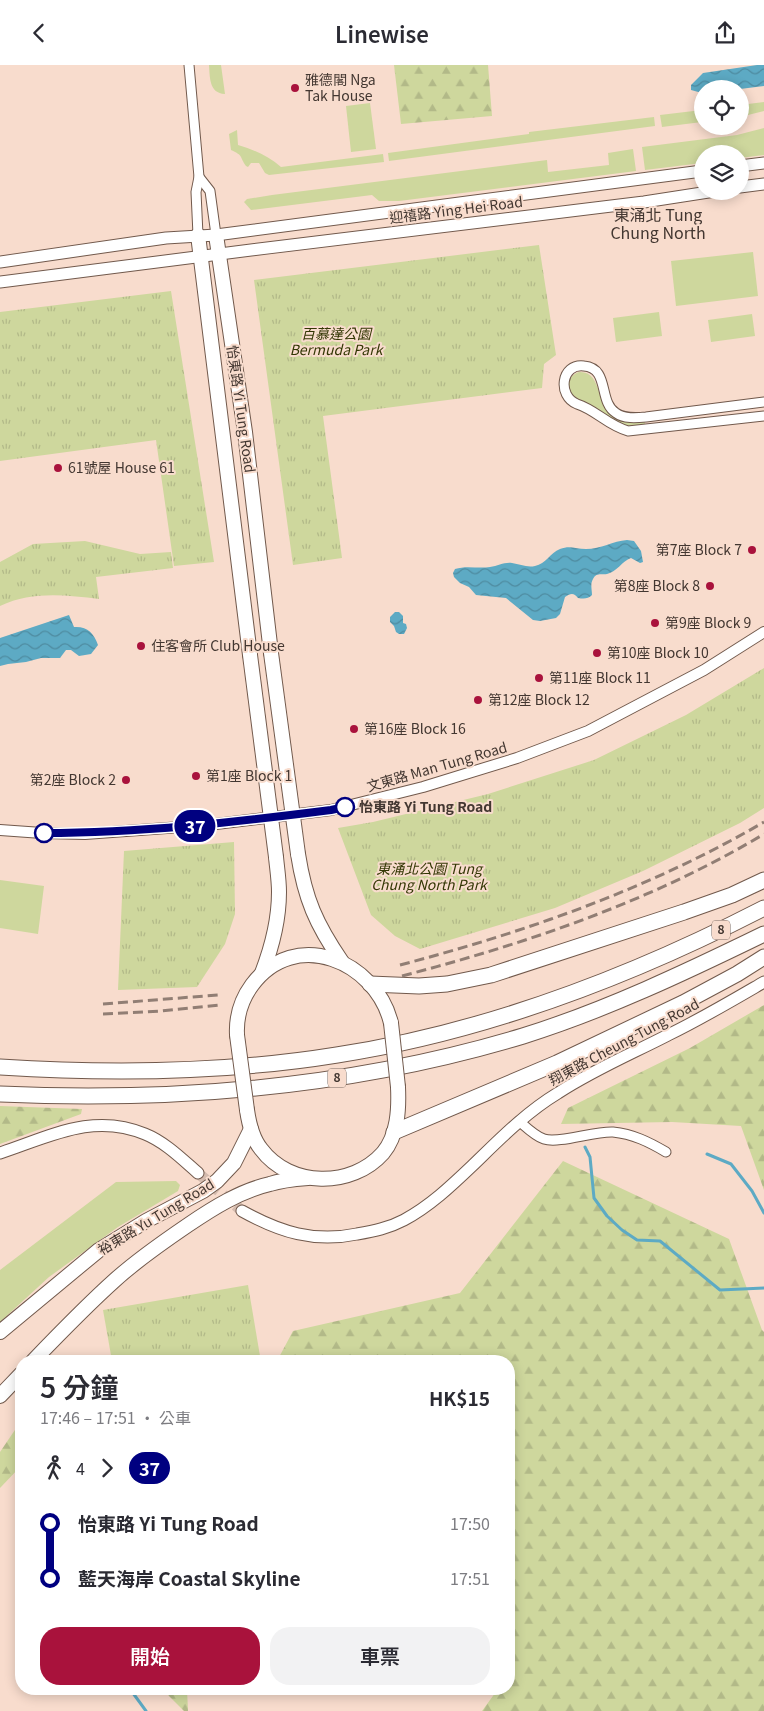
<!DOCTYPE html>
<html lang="zh-TW">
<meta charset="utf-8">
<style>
:root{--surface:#fff;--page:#f2f2f3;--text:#2b2b33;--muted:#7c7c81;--accent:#a9123c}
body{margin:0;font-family:Georgia,"Noto Sans TC",serif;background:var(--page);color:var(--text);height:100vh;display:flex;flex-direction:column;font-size:19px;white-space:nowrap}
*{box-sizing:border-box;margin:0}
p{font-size:16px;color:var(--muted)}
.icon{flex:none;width:28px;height:28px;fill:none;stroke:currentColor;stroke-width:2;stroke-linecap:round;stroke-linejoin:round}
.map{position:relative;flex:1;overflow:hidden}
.drawer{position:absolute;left:15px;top:1290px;width:500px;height:340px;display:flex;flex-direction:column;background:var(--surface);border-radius:20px;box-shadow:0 2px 12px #0003}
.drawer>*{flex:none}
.badge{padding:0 10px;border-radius:16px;font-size:18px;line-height:32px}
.controls{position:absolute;left:694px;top:15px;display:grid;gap:10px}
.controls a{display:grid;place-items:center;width:55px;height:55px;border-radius:50%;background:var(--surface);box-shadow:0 2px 12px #0003;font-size:25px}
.map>.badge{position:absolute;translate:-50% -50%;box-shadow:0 0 0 2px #fff}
.legs{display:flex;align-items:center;gap:8px;height:55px;padding:0 25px;font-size:16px}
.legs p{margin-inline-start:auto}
.head{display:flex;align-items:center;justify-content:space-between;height:85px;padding:0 25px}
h1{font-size:28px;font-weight:600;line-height:38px}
.button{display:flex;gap:10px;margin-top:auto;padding:10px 25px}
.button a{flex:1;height:58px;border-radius:20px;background:var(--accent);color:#fff;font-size:20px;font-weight:600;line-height:58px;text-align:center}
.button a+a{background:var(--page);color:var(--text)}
ul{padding:0 25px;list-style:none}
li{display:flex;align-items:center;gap:18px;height:55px;font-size:19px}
li i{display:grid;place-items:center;width:8px;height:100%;margin:0 6px;background:currentColor}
li i::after{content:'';width:12px;height:12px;margin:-6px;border:4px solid;border-radius:50%;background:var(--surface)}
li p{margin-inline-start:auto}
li:first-child i{background:linear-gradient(#0000 50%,currentColor 0)}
li:last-child i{background:linear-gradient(currentColor 50%,#0000 0)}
header{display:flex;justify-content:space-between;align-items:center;height:65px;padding:0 25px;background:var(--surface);font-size:22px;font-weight:600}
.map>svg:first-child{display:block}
.grass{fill:#ced79d}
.forest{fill:url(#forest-firs)}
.park{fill:url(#park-tufts)}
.water{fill:url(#water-waves)}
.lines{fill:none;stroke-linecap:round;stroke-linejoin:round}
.stream{stroke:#5daac4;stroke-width:3}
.secondary-tunnel{stroke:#d4bbae;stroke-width:11;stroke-dasharray:11 5.5;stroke-linecap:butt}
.minor-casing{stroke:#71594c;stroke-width:11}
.tertiary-casing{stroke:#71594c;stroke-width:12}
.secondary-casing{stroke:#71594c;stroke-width:13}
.primary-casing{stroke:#71594c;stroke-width:16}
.motorway-casing{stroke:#71594c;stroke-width:17}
.minor{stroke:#fff;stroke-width:9}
.tertiary{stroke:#fff;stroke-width:10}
.secondary{stroke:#fff;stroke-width:11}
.primary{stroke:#fff;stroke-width:14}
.motorway{stroke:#fff;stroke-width:15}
.rail{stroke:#917e74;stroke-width:3;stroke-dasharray:10 5;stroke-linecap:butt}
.primary-bridge-casing{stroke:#71594c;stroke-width:16;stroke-linecap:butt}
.primary-bridge{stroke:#fff;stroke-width:14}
.line-1-casing{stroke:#fff;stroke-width:11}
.line-1{stroke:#000080;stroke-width:8}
.poi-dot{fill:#a9123c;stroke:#f8dccd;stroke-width:2}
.stop-1-dot{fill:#fff;stroke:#000080;stroke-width:2.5}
.labels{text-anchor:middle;stroke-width:4;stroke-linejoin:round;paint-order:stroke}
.shield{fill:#f8dccd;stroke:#796860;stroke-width:1}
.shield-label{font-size:12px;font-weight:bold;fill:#433731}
.poi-label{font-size:14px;fill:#433731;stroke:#f8dccd;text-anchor:start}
.street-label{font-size:14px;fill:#433731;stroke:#f8dccd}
.park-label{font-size:14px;font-style:italic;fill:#333704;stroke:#f8dccd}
.stop-label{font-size:14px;font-weight:bold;fill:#433731;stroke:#f8dccd;text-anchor:start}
.quarter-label{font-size:16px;fill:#433731;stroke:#f8dccd}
</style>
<header><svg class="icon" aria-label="back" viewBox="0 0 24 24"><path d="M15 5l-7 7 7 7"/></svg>Linewise<svg class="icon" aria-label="share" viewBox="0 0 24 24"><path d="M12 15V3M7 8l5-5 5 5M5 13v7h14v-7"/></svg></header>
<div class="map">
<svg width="764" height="1646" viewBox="0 0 764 1646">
<defs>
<pattern id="forest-firs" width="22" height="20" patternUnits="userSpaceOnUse" patternTransform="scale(1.25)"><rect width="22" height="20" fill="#ced79d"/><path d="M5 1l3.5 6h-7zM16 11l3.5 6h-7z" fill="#b2b988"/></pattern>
<pattern id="park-tufts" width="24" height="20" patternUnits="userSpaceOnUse" patternTransform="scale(1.25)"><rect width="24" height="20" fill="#ced79d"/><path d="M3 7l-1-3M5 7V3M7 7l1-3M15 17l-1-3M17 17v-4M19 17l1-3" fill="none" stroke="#b2b988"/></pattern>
<pattern id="water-waves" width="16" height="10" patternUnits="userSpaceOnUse" patternTransform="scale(1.25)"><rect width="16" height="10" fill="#5daac4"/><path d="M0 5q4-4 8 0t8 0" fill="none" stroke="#4e8ba0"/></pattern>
</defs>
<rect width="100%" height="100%" fill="#f8dccd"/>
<!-- grass -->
<g class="grass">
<path d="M209 0H221L225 29C209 28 210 13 209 0Z"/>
<path d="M764 37V46L740 52V40Z"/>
<path d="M370 38 376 84 351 87 346 41Z"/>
<path d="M702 45V57L662 62 660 50Z"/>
<path d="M654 52 655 61 389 96 388 88 529 69V67Z"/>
<path d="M764 63V90L740 93V89H702V98L645 105 642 82 737 70Z"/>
<path d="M237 65 238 80C255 85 268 91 281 102L383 89 384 97 269 110 265 108 259 98H251L248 102 246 101C239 91 244 91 231 85L229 69Z"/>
<path d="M633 84 636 106 399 136H379L372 130 251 145 244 137 247 134 272 130 547 95 548 107 609 100 608 88Z"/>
<path d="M753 187 758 231 676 241 671 196Z"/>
<path d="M659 247 662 271 616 277 613 253Z"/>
<path d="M752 249 755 271 711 277 708 255Z"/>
<path d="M579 307C604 306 594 343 617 353 626 357 635 357 645 357V360C639 361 631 362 625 361 612 357 602 348 591 341 586 338 578 336 573 332 564 323 568 311 579 307Z"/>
<path d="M0 815 44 821 38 869 0 863Z"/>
<path d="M176 1116 180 1120 178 1126 118 1162 49 1212 0 1257V1205L116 1117Z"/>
</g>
<!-- forest -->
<g class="forest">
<path d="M394 0H488L492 51 401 59Z"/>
<path d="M764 940V1125L741 1061 672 1057 561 1059 568 1043 690 983Z"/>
<path d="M0 1041 82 1044 81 1049 0 1079Z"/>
<path d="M563 1096 729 1174 762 1265 764 1267V1646H482L498 1624H509V1296H277L293 1266 460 1228Z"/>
<path d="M21 1356V1401L0 1423V1387Z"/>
<path d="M162 1624H187L188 1646H184Z"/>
</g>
<!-- park -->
<g class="park">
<path d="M539 180 556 290 544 299 542 323 323 351 342 493 293 500 254 215Z"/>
<path d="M171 226 214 497 174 501 156 375 0 396V247Z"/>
<path d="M85 476 140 489 171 487 173 503 96 512 99 534C65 530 32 526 0 541V497L33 479Z"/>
<path d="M764 603V743L740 758 643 806 555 843 420 884 395 871 371 850 338 763 373 757 488 729 594 695 686 650Z"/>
<path d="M234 777 235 849 225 879 197 922 118 925 124 786Z"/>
<path d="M248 1220 260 1291 229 1296H112L103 1245Z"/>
</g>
<!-- water -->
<g class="water">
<path d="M757 0H764V21L740 24H702V28L691 25V20L703 8Z"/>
<path d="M627 475 634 476 641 486 643 497 640 498 631 493C622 496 617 507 607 509 602 510 596 507 593 514 590 519 592 525 592 530 588 534 584 534 578 533 574 528 571 528 565 532L560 549 556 553 540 556 533 555 506 533 476 530 469 522 460 518 454 512 453 508 455 504C467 500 478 504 490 502 498 501 504 497 512 498 520 499 527 503 535 501 546 499 550 488 560 484 570 480 576 484 586 484 601 484 613 476 627 475Z"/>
<path d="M395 547H399L403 551V558L406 559 407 563 404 569H399L396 567 394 561 390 557V552Z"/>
<path d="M69 550 74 562C87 561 94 568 98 580L91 589 79 591 71 585H66L60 593H41L26 597 8 599 0 601V573Z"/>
</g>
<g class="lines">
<!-- stream -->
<g class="stream">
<path d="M585 1082 590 1092 594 1133 607 1151 622 1165 637 1175 660 1176 720 1225 764 1223"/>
<path d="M707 1089 731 1099 752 1126 764 1148"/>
<path d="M130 1624 146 1646"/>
</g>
<!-- secondary-tunnel -->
<path class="secondary-tunnel" d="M198 1108 242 1146"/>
<defs>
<g id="minor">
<path d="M189 0 199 112 196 127 198 170"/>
<path d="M199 112 210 126 216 170"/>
<path d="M764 337 646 352C636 353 624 354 616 348 598 337 610 303 584 301 561 298 557 331 577 339 596 345 607 360 628 366L764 351"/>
<path d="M519 1056C526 1062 535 1071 544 1074 559 1079 594 1066 613 1067 633 1069 649 1077 666 1087"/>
</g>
<path id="tertiary" d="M0 765 42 768 85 769 208 760 331 745 423 722 517 693 588 666 704 605 764 567"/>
<g id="secondary">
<path d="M740 101 764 98"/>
<path d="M740 122 764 119"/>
<path d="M0 197 166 173 216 170 702 106"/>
<path d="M0 217 251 185 644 137 715 126"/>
<path d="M0 1088C49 1072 93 1047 145 1069 165 1077 182 1094 198 1108"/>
<path d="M242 1146C280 1167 314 1178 357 1169 374 1166 389 1163 404 1155 430 1141 451 1121 472 1101 499 1075 525 1048 558 1028 593 1005 631 989 668 970 701 954 733 935 764 917"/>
</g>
<g id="primary">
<path d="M198 170 250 590"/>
<path d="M216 170 245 367 271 588"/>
<path d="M298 789C305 834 316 859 342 897"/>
<path d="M262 908C272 882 279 856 279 827 279 815 277 803 276 792"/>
<path d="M237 970C236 951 241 935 252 920 295 862 376 896 391 958"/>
<path d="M247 1045C249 1059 252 1073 261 1084 290 1123 352 1123 383 1088 398 1070 399 1044 398 1022"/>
<path d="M0 1267 99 1185 146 1156 203 1126 217 1116 234 1098 251 1064"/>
<path d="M33 1296C59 1269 86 1241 115 1215 137 1195 163 1177 188 1160 213 1143 240 1126 270 1119 282 1115 295 1114 308 1113"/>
<path d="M0 1331 21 1309"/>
</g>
<g id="motorway">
<path d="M370 919 419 921 447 919 491 910 684 847 732 830 764 815"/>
<path d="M0 1002C112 1009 226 1008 337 990 486 967 630 912 764 843"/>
<path d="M0 1029C176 1037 354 1022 523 971 606 945 686 907 764 869"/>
<path d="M394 1067 557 998 683 938 737 909 764 892"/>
</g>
</defs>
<!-- minor casing -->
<use href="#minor" class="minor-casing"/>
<!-- tertiary casing -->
<use href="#tertiary" class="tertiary-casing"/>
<!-- secondary casing -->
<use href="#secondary" class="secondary-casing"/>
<!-- primary casing -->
<use href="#primary" class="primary-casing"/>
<!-- motorway casing -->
<use href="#motorway" class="motorway-casing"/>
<!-- minor -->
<use href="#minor" class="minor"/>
<!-- tertiary -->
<use href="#tertiary" class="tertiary"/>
<!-- secondary -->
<use href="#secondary" class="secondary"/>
<!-- primary -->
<use href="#primary" class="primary"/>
<!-- motorway -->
<use href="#motorway" class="motorway"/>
<!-- rail -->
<g class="rail">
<path d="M400 900C526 867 651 823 764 757"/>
<path d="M402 911C528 878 652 836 764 769"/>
<path d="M103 939 218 930"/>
<path d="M103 949 161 946 219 940"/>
</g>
<defs>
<g id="primary-bridge">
<path d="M271 588 298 789"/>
<path d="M250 590 276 792"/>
<path d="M391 958 398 1022"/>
<path d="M237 970 247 1045"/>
</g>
</defs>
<!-- primary-bridge casing -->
<use href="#primary-bridge" class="primary-bridge-casing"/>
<!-- primary-bridge -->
<use href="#primary-bridge" class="primary-bridge"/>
</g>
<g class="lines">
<defs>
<path id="line-1" d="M44 768C140 768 236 757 331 745L345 742"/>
</defs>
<!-- line-1 casing -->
<use href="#line-1" class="line-1-casing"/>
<!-- line-1 -->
<use href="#line-1" class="line-1"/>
</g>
<!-- markers -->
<g class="poi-dot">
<circle cx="295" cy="23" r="5"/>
<circle cx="58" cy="403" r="5"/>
<circle cx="752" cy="485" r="5"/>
<circle cx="710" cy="521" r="5"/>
<circle cx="655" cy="558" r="5"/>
<circle cx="141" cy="581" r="5"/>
<circle cx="597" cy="588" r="5"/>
<circle cx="539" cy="613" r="5"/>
<circle cx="478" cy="635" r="5"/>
<circle cx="354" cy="664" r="5"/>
<circle cx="196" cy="711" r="5"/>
<circle cx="126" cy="715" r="5"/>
</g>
<g class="stop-1-dot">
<circle cx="345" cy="742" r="9"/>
<circle cx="44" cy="768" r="9"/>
</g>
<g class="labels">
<!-- shield labels -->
<g class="shield">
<rect x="712" y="855.5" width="18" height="19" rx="4"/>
<rect x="328" y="1003.5" width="18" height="19" rx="4"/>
</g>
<g class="shield-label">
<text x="721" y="869">8</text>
<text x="337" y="1017">8</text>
</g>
<!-- poi labels -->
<g class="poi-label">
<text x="305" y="20">雅德閣 Nga<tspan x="305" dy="16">Tak House</tspan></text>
<text x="68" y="408">61號屋 House 61</text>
<text x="742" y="490" text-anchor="end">第7座 Block 7</text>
<text x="700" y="526" text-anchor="end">第8座 Block 8</text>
<text x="665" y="563">第9座 Block 9</text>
<text x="151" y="586">住客會所 Club House</text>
<text x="607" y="593">第10座 Block 10</text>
<text x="549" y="618">第11座 Block 11</text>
<text x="488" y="640">第12座 Block 12</text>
<text x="364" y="669">第16座 Block 16</text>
<text x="206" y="716">第1座 Block 1</text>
<text x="116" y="720" text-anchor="end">第2座 Block 2</text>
</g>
<!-- street labels -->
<g class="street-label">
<text transform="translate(456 145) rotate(-7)" y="5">迎禧路 Ying Hei Road</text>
<text transform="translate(241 344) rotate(82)" y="5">怡東路 Yi Tung Road</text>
<text transform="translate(437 702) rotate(-16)" y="5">文東路 Man Tung Road</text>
<text transform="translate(624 977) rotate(-28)" y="5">翔東路 Cheung Tung Road</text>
<text transform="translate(156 1152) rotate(-31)" y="5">裕東路 Yu Tung Road</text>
</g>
<!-- park labels -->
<g class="park-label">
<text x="336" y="274">百慕達公園<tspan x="336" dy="16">Bermuda Park</tspan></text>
<text x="429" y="809">東涌北公園 Tung<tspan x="429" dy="16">Chung North Park</tspan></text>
</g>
<!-- stop labels -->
<g class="stop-label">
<text x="359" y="747">怡東路 Yi Tung Road</text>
</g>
<!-- quarter labels -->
<g class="quarter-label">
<text x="658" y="156">東涌北 Tung<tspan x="658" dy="18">Chung North</tspan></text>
</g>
</g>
</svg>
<div class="controls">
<a><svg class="icon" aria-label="locate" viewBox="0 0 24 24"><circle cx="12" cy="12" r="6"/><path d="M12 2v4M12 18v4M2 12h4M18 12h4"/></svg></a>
<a><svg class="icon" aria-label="layers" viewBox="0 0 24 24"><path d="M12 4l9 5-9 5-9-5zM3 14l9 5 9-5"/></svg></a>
</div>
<b class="badge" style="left:195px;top:761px;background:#000080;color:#fff">37</b>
<section class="drawer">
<div class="head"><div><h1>5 分鐘</h1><p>17:46 – 17:51 · 公車</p></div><b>HK$15</b></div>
<div class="legs"><svg class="icon" aria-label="walk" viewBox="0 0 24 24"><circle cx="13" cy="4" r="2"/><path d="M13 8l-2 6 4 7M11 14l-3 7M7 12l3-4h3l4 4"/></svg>4<svg class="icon" aria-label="forward" viewBox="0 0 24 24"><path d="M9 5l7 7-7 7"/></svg><b class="badge" style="background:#000080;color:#fff">37</b></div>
<ul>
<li><i style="color:#000080"></i><b>怡東路 Yi Tung Road</b><p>17:50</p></li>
<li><i style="color:#000080"></i><b>藍天海岸 Coastal Skyline</b><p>17:51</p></li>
</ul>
<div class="button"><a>開始</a><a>車票</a></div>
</section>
</div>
